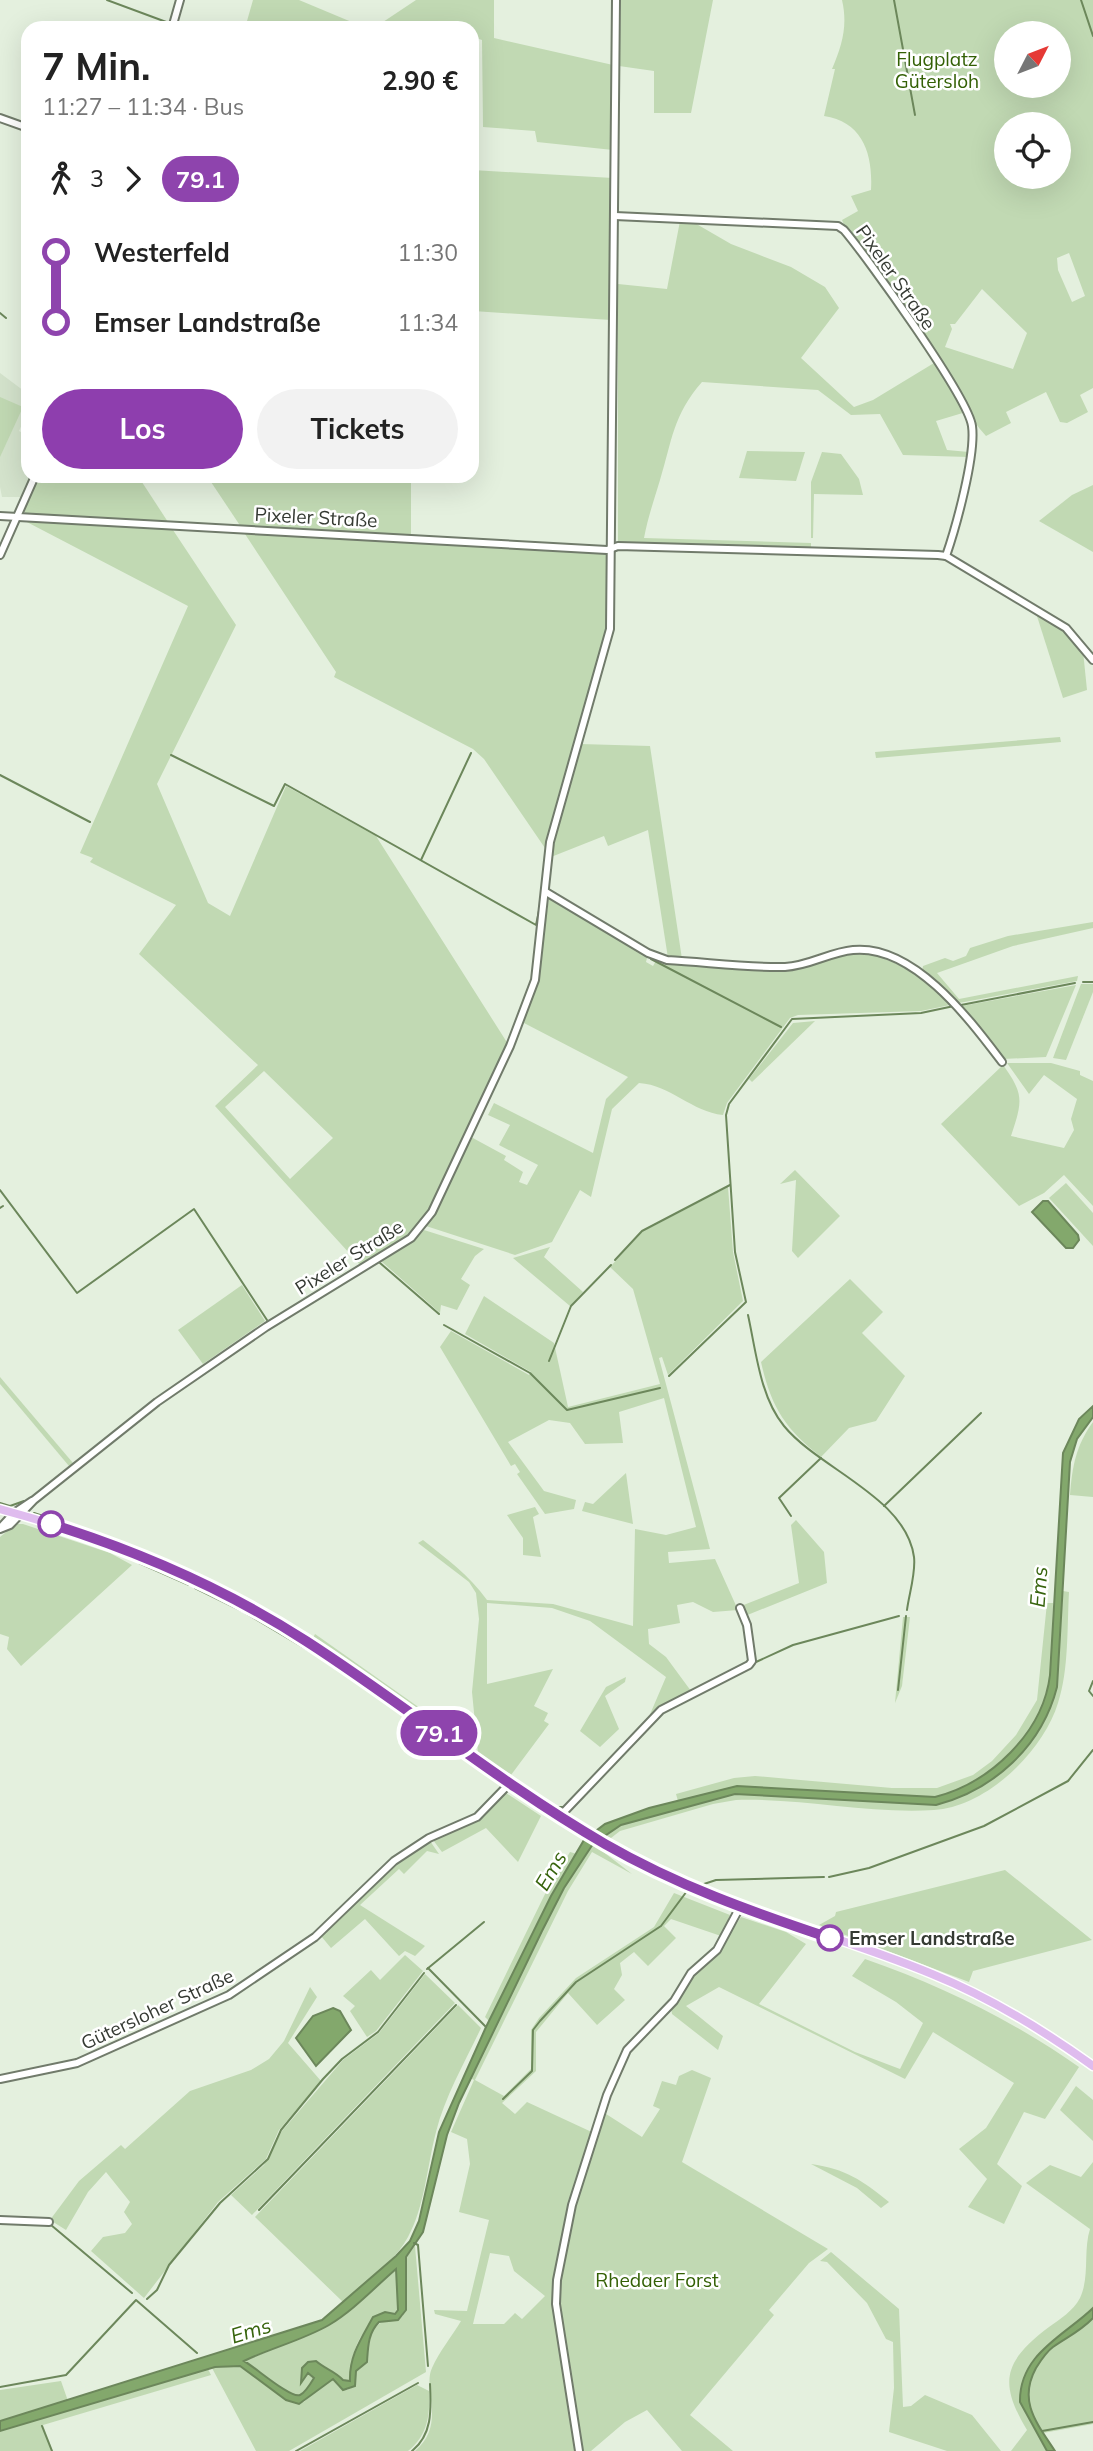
<!DOCTYPE html>
<html lang="de">
<meta charset="utf-8">
<style>
:root{--surface:#fff;--page:#f2f2f2;--text:#222;--muted:#767676;--accent:#8e3eae}
body{margin:0;font-family:Mulish,sans-serif;background:var(--page);color:var(--text);height:100vh;display:flex;flex-direction:column;font-size:26px;white-space:nowrap}
*{box-sizing:border-box;margin:0}
p{font-size:23px;color:var(--muted)}
.icon{flex:none;width:38px;height:38px;fill:none;stroke:currentColor;stroke-width:2;stroke-linecap:round;stroke-linejoin:round}
.map{position:relative;flex:1;overflow:hidden}
.side{position:absolute;left:21px;top:21px;width:458px;height:462px;display:flex;flex-direction:column;background:var(--surface);border-radius:21px;box-shadow:0 7px 28px #0002}
.side>*{flex:none}
.badge{padding:0 14px;border-radius:23px;font-size:24px;line-height:46px}
.needle{width:46px;rotate:48deg}
.fabs{position:absolute;left:994px;top:21px;display:grid;gap:14px}
.fabs a{display:grid;place-items:center;width:77px;height:77px;border-radius:50%;background:var(--surface);box-shadow:0 7px 28px #0002;font-size:35px}
.map>.badge{position:absolute;translate:-50% -50%;box-shadow:0 0 0 4px #fff}
.legs{display:flex;align-items:center;gap:10px;height:77px;padding:0 21px;font-size:23px}
.legs p{margin-inline-start:auto}
.headline{display:flex;align-items:center;justify-content:space-between;height:119px;padding:0 21px}
h1{font-size:38px;font-weight:700;line-height:52px}
.cta{display:flex;gap:14px;margin-top:auto;padding:14px 21px}
.cta a{flex:1;height:80px;border-radius:42px;background:var(--accent);color:#fff;font-size:28px;font-weight:700;line-height:80px;text-align:center}
.cta a+a{background:var(--page);color:var(--text)}
ul{padding:0 21px;list-style:none}
li{display:flex;align-items:center;gap:24px;height:70px;font-size:26px}
li i{display:grid;place-items:center;width:10px;height:100%;margin:0 9px;background:currentColor}
li i::after{content:'';width:18px;height:18px;margin:-9px;border:5px solid;border-radius:50%;background:var(--surface)}
li p{margin-inline-start:auto}
li:first-child i{background:linear-gradient(#0000 50%,currentColor 0)}
li:last-child i{background:linear-gradient(currentColor 50%,#0000 0)}
.map>svg:first-child{display:block}
.built{fill:#d4e3cc}
.green{fill:#c1d9b3;fill-rule:evenodd}
.water{fill:#83a86c;stroke:#6c875b;stroke-width:2;fill-rule:evenodd}
.lines{fill:none;stroke-linecap:round;stroke-linejoin:round}
.stream{stroke:#6c875b;stroke-width:2}
.minor-casing{stroke:#717b6b;stroke-width:10}
.major-casing{stroke:#fff;stroke-width:11}
.minor{stroke:#fff;stroke-width:6}
.major{stroke:#dfbcee;stroke-width:8}
.line-1-casing{stroke:#fff;stroke-width:16}
.line-1{stroke:#8e44ad;stroke-width:10}
.stop-1-dot{fill:#fff;stroke:#8e44ad;stroke-width:3.5}
.labels{text-anchor:middle;stroke-width:5;stroke-linejoin:round;paint-order:stroke}
.park-label{font-size:19px;fill:#336005;stroke:#fff}
.street-label{font-size:19px;fill:#353a33;stroke:#fff}
.stop-label{font-size:19px;font-weight:bold;fill:#353a33;stroke:#fff;text-anchor:start}
.water-label{font-size:21px;font-style:italic;fill:#37640d;stroke:#fff}
</style>
<div class="map">
<svg width="1093" height="2451" viewBox="0 0 1093 2451">
<rect width="100%" height="100%" fill="#e4f0de"/>
<!-- built -->
<path class="built" d="M0 373 28 394V411L19 431 28 436V476H31L22 497H2L0 487Z"/>
<!-- green -->
<g class="green">
<path d="M253 0H299L366 28H276L247 21Z"/>
<path d="M416 0H494V38L613 65V150L537 142 535 131 483 127 482 40 473 37 472 28H435L415 23V28H374Z"/>
<path d="M621 0H713L691 113H654V71L619 66Z"/>
<path d="M842 0H1093V388L1080 395 1088 412 1067 423 1060 422 1046 392 1006 412 1011 423 986 436C968 417 957 390 942 368 911 321 878 275 846 229L842 220 858 211 851 196 871 190C873 154 863 122 824 116L835 69H832C842 45 848 26 842 0ZM1006 33H1059V86H1006ZM1006 124H1059V177H1006ZM1069 253 1085 296 1072 302 1058 270 1057 258ZM982 289 1027 333 1013 369 945 347 952 329 950 324H955Z"/>
<path d="M472 170 613 178 611 320 473 311Z"/>
<path d="M680 221 693 222 731 244 791 267 825 287 839 308 801 358 854 407 873 400 934 363 966 412 936 421 947 450 969 452 968 457 903 455 880 414 851 415 818 390 702 382C673 415 672 441 660 480 654 500 648 517 644 538L811 543V548L618 543V284L667 289Z"/>
<path d="M0 397 23 407 0 457Z"/>
<path d="M747 451 805 452 796 481 739 478Z"/>
<path d="M822 452 841 454 859 479 863 495 814 494 813 538H811V482Z"/>
<path d="M39 476H138L168 522 26 514 24 511Z"/>
<path d="M207 476H411V537L241 527Z"/>
<path d="M1093 485V552L1039 521 1072 495Z"/>
<path d="M23 520 171 527 236 625 157 784 208 903 230 916 286 786 376 836 508 1044 429 1210 408 1236 361 1266 215 1106 258 1065 139 954 176 905 90 862 93 858 80 853 188 606ZM264 1071 333 1138 290 1179 225 1107Z"/>
<path d="M243 531 606 552 609 557 607 628 547 851 484 759 473 749 334 677 336 672Z"/>
<path d="M1036 613 1065 630 1083 651 1087 690 1063 698Z"/>
<path d="M1060 737 1061 742 876 758 875 752Z"/>
<path d="M580 744 650 746 682 959 668 958 648 830 608 846 604 836 551 857Z"/>
<path d="M549 898 647 958 646 962 653 966 657 959 770 969 843 952H869L913 971 955 1004 921 1011 798 1015 790 1018 727 1103 723 1115C692 1112 671 1085 639 1083L612 1109 591 1197 580 1190 552 1242 515 1255 426 1226 471 1137 506 1156 504 1160 523 1172 519 1182 527 1185 538 1165 499 1145 510 1125 488 1115 494 1103 593 1153 606 1099 628 1077 524 1023 538 974Z"/>
<path d="M1093 922V928L1013 946 937 973 959 999 1078 976 1077 981 959 1003 922 972 923 966 945 958 953 961 966 956 970 948 1008 936Z"/>
<path d="M1081 984H1093V992L1066 1060 1053 1058Z"/>
<path d="M1076 985 1046 1057 1003 1059 962 1006Z"/>
<path d="M815 1021 752 1082 749 1079 793 1023Z"/>
<path d="M1007 1063H1051L1080 1071V1075L1093 1081V1206L1064 1175 1044 1193 1019 1206 941 1124 1003 1065C1025 1095 1022 1102 1011 1136L1064 1148 1074 1130 1071 1119 1077 1099 1044 1075 1029 1094Z"/>
<path d="M795 1170 840 1216 798 1258 792 1251 796 1180 780 1184Z"/>
<path d="M1066 1183 1093 1213V1246L1049 1198Z"/>
<path d="M728 1187 733 1252 743 1301 668 1375 662 1357 659 1358 710 1549 668 1552 669 1563 715 1559 738 1610 713 1612 693 1602 677 1605 680 1623 648 1629 649 1644 666 1657 691 1691 659 1708 648 1719 666 1677 590 1621 552 1608 487 1603V1684L553 1669 534 1706 548 1713 544 1721 549 1724 511 1775 478 1753 472 1692 479 1619 476 1593 469 1582 418 1543 423 1540C447 1559 469 1575 487 1600L553 1604 633 1626 635 1529 666 1535 696 1527 664 1398 619 1412 623 1443 585 1444 570 1423 549 1420 508 1442 544 1491 576 1500 574 1509 545 1514 517 1474 520 1472 515 1464 511 1466 440 1347 451 1331 529 1375 531 1372 465 1334 484 1296 554 1343 568 1407 660 1384 633 1289 610 1267 642 1232Z"/>
<path d="M424 1230 484 1249 475 1256 461 1279 470 1285 457 1310 441 1305 440 1313 381 1261 414 1241Z"/>
<path d="M550 1247 544 1257 583 1292 570 1306 513 1258Z"/>
<path d="M850 1279 883 1312 862 1333 905 1376 876 1421 849 1428 821 1457C785 1429 771 1407 761 1362Z"/>
<path d="M242 1285 265 1321 203 1364 178 1330Z"/>
<path d="M0 1377 73 1463 69 1466 0 1384Z"/>
<path d="M1093 1422V1497L1070 1495C1072 1467 1076 1445 1093 1422Z"/>
<path d="M626 1473 633 1524 582 1511 585 1502 593 1504Z"/>
<path d="M535 1507 539 1514 533 1517 541 1557 523 1555V1538L507 1515Z"/>
<path d="M796 1520 824 1552 827 1583 745 1616 741 1606 799 1583 791 1525Z"/>
<path d="M16 1524H23L110 1553 132 1565 21 1666 7 1649 9 1637 0 1634V1537Z"/>
<path d="M1063 1591 1069 1592C1067 1628 1069 1669 1058 1703 1043 1752 986 1807 934 1810 868 1814 802 1798 736 1800L713 1804 620 1831 611 1838 603 1836 621 1825 735 1794 935 1805 1003 1772 1057 1687Z"/>
<path d="M1047 1603H1053C1052 1633 1054 1666 1046 1695 1033 1744 982 1785 935 1797L737 1786 678 1801 676 1794 734 1778 755 1776 892 1788H937L973 1775 992 1761 1016 1735 1037 1700Z"/>
<path d="M903 1617H910L902 1686 895 1703Z"/>
<path d="M315 1634 475 1747 474 1750 313 1638Z"/>
<path d="M626 1677 625 1682 605 1696 619 1729 600 1747 580 1731 606 1687Z"/>
<path d="M506 1793 541 1816 518 1862 486 1828 442 1852 433 1840 478 1819Z"/>
<path d="M430 1841 439 1854 427 1851 404 1874 399 1869 360 1905 425 1946 415 1956 405 1951 399 1956 365 1919 331 1948 321 1936 395 1863Z"/>
<path d="M593 1844 632 1874 592 1852 568 1891 475 2080 504 2096 531 2069V2030L539 2018 576 1978 654 1927 674 1893 730 1915 721 1936 671 1919 664 1926 676 1938 648 1966 634 1952 620 1963 622 1975 614 1989 625 2000 597 2025 568 1993 536 2032V2071L502 2103 515 2114 527 2102 596 2134 603 2112 642 2137 660 2109 653 2106 662 2081 676 2085 679 2076 692 2070 711 2078 682 2162 828 2249 809 2263 769 2310 774 2315 690 2415 733 2451H682L647 2410 625 2422 591 2451H415C447 2424 422 2389 432 2368 439 2352 452 2336 461 2321L435 2314 434 2310 467 2311 489 2220 459 2212 470 2164 467 2139 451 2132 474 2080 470 2078C508 1999 542 1916 593 1844ZM490 2253 509 2256 514 2271 545 2296 522 2319 515 2313 504 2324H473Z"/>
<path d="M570 1852 577 1854 551 1896 489 2021 485 2017 546 1892Z"/>
<path d="M1005 1870 1092 1940 973 1971 969 1982 819 1925 835 1916 836 1912Z"/>
<path d="M741 1917 786 1932 806 1944 759 2004 855 2052 900 2069 923 2023 896 2002 852 1976 865 1959C942 1986 1012 2020 1079 2067L1045 2119 1024 2112 997 2164 1022 2186 1004 2224 968 2207 987 2179 959 2149 986 2128 1014 2083 933 2032 905 2079 719 1987 686 2006 723 2036 718 2050 672 2014 671 2008 692 1975 718 1952Z"/>
<path d="M405 1955 423 1971 376 2031 367 2037 350 2011 355 2006 343 1996 371 1970 380 1980Z"/>
<path d="M425 1974 455 2003 252 2215 231 2195 264 2165 282 2131 343 2060 379 2033Z"/>
<path d="M310 1987 317 1997 288 2043 321 2081 279 2130 266 2159 218 2202 144 2298 91 2251 103 2237 125 2233 132 2224 124 2212 130 2202 106 2172 88 2192 66 2230 50 2220 79 2181 121 2145 125 2149 190 2091 251 2070 269 2059 284 2041Z"/>
<path d="M458 2005 481 2028C465 2062 445 2096 436 2132 427 2166 425 2206 408 2237 395 2262 364 2282 343 2302L255 2217Z"/>
<path d="M1076 2086 1093 2100V2141L1060 2110Z"/>
<path d="M1093 2162V2308C1064 2336 1019 2355 1020 2402L1047 2451H1011L1027 2430C998 2382 1004 2361 1049 2327 1060 2319 1073 2311 1080 2298 1090 2277 1083 2251 1090 2229L1026 2183 1050 2165 1081 2177Z"/>
<path d="M811 2164C846 2169 862 2180 889 2202L881 2208 857 2188Z"/>
<path d="M415 2246 426 2372 289 2451H256L212 2368 240 2366 286 2400 304 2402 318 2387 333 2379 339 2387 347 2390 355 2386 356 2371 367 2362C368 2329 371 2323 403 2316L406 2257Z"/>
<path d="M831 2252 899 2309 903 2407 911 2406 925 2395 972 2415 1001 2451H947L889 2432 894 2388 893 2342 886 2339 867 2303 827 2262 820 2261Z"/>
<path d="M397 2268 399 2310C392 2317 379 2320 370 2326 356 2337 349 2364 351 2381L342 2380C335 2371 325 2369 316 2361L308 2362 306 2378 308 2373 314 2378C311 2383 305 2393 300 2396 292 2399 255 2367 244 2361L306 2336 346 2313Z"/>
<path d="M1093 2318V2424L1043 2433C1023 2403 1021 2371 1053 2347 1067 2337 1080 2330 1093 2318Z"/>
<path d="M208 2369 211 2375 43 2425 53 2451H0V2431Z"/>
<path d="M61 2381 68 2401 0 2421V2390Z"/>
<path d="M417 2385 429 2391C430 2415 428 2435 408 2451H300Z"/>
</g>
<!-- water -->
<g class="water">
<path d="M1043 1201H1048L1078 1235 1079 1240 1073 1248H1066L1032 1212Z"/>
<path d="M1093 1406V1417L1077 1439 1070 1462 1057 1687C1042 1746 994 1790 936 1805L735 1794 621 1825 593 1844 564 1888 542 1931 459 2103 447 2135 423 2232 406 2257V2310L398 2320 379 2322C368 2333 368 2347 367 2362L356 2371 355 2386 343 2390 333 2379 299 2404 286 2400 240 2366 215 2367 0 2431V2421L322 2320 396 2256 410 2241 419 2221 439 2132 486 2027 551 1896 584 1840 605 1824 649 1808 737 1786 935 1797C990 1783 1043 1733 1050 1675L1063 1453 1079 1419ZM396 2269 398 2310 395 2314 385 2312 373 2317C361 2339 349 2356 350 2381L343 2380C335 2371 325 2369 316 2361L308 2362 302 2368 301 2383 308 2373 314 2378C311 2383 305 2393 300 2395 291 2399 255 2367 244 2361 271 2348 303 2340 329 2325 354 2310 374 2288 396 2269Z"/>
<path d="M333 2008 340 2011 351 2030 316 2066 296 2038 313 2016Z"/>
<path d="M1093 2308V2318C1081 2331 1067 2337 1053 2347 1046 2352 1041 2360 1036 2368 1018 2401 1036 2422 1055 2451H1047L1020 2402C1019 2354 1064 2336 1093 2308Z"/>
</g>
<g class="lines">
<!-- stream -->
<g class="stream">
<path d="M107 0 169 23"/>
<path d="M894 0 915 115"/>
<path d="M1081 0 1093 36"/>
<path d="M0 313 6 318"/>
<path d="M171 755 274 806 285 784 536 925 540 906"/>
<path d="M0 775 90 822"/>
<path d="M421 860 471 753"/>
<path d="M608 933 646 956"/>
<path d="M651 959 781 1027"/>
<path d="M1083 982H1093"/>
<path d="M961 1005 1075 983"/>
<path d="M0 1190 77 1293 194 1209 267 1320"/>
<path d="M0 1208 3 1206"/>
<path d="M615 1260 642 1231 730 1185"/>
<path d="M380 1263 439 1314"/>
<path d="M748 1315C756 1351 760 1397 784 1426 819 1469 906 1497 914 1557 916 1573 909 1594 907 1610"/>
<path d="M444 1325 530 1373 567 1410 660 1388"/>
<path d="M549 1361 571 1306 611 1265"/>
<path d="M669 1376 746 1302 735 1252 726 1115 729 1104 792 1019 921 1013 954 1006"/>
<path d="M0 1503 10 1506 24 1501"/>
<path d="M884 1506 981 1413"/>
<path d="M34 1513 107 1537 196 1573"/>
<path d="M791 1516 779 1498 821 1458"/>
<path d="M139 1563 189 1585"/>
<path d="M195 1588 242 1611 311 1652"/>
<path d="M313 1638 473 1751"/>
<path d="M756 1662 793 1645 899 1616"/>
<path d="M1093 1681 1089 1691 1093 1696"/>
<path d="M898 1690 906 1616"/>
<path d="M478 1754 509 1775"/>
<path d="M517 1781 556 1807H563"/>
<path d="M829 1877 869 1868 984 1826 1068 1781 1093 1750"/>
<path d="M704 1884 716 1880 824 1877"/>
<path d="M428 1968 486 2027"/>
<path d="M427 1969 484 1922"/>
<path d="M503 2099 532 2071 533 2030 540 2021 576 1982 661 1926 687 1891"/>
<path d="M259 2210 456 2005"/>
<path d="M51 2225 132 2293"/>
<path d="M414 2243 418 2245 428 2366"/>
<path d="M147 2299 157 2290 169 2265 220 2203 268 2159 281 2130 323 2079 342 2059 378 2032 424 1973"/>
<path d="M0 2387 66 2375 136 2300 197 2353"/>
<path d="M42 2426 52 2451"/>
<path d="M1042 2431 1093 2422"/>
<path d="M296 2451 418 2383"/>
<path d="M412 2451C433 2434 431 2409 430 2384"/>
</g>
<defs>
<g id="minor">
<path d="M172 28 180 0"/>
<path d="M0 118 28 128"/>
<path d="M615 216 838 226 844 230C867 257 968 397 972 426 976 455 956 527 946 556"/>
<path d="M0 516 607 550 618 546 938 555 946 556 1066 628 1093 660"/>
<path d="M0 555 35 476"/>
<path d="M546 892 648 953 667 960C706 962 746 968 785 967 809 966 830 952 853 950 914 944 970 1020 1002 1062"/>
<path d="M1 1527 14 1513 32 1501"/>
<path d="M0 1529 10 1525 34 1500 157 1402 266 1327 411 1238 432 1212 510 1046 535 980 550 842 610 629 616 0"/>
<path d="M560 1816 661 1710 749 1665 752 1661 747 1625 740 1608"/>
<path d="M0 2079 77 2063 229 1995 315 1937 394 1861 429 1838 477 1817 510 1783"/>
<path d="M0 2220 49 2222"/>
<path d="M579 2451 556 2304 557 2280 572 2205 607 2095 627 2050 674 2001 691 1973 717 1950 740 1907"/>
</g>
<path id="major" d="M0 1509C107 1538 213 1581 306 1641 419 1714 522 1803 642 1864 735 1912 836 1934 932 1974 989 1997 1043 2030 1093 2066"/>
</defs>
<!-- minor casing -->
<use href="#minor" class="minor-casing"/>
<!-- major casing -->
<use href="#major" class="major-casing"/>
<!-- minor -->
<use href="#minor" class="minor"/>
<!-- major -->
<use href="#major" class="major"/>
</g>
<g class="lines">
<defs>
<path id="line-1" d="M51 1524C140 1552 227 1590 306 1641 407 1706 501 1784 605 1844 676 1885 752 1912 830 1938"/>
</defs>
<!-- line-1 casing -->
<use href="#line-1" class="line-1-casing"/>
<!-- line-1 -->
<use href="#line-1" class="line-1"/>
</g>
<!-- markers -->
<g class="stop-1-dot">
<circle cx="51" cy="1524" r="12"/>
<circle cx="830" cy="1938" r="12"/>
</g>
<g class="labels">
<!-- park labels -->
<g class="park-label">
<text x="937" y="66">Flugplatz<tspan x="937" dy="22">Gütersloh</tspan></text>
<text x="657" y="2287">Rhedaer Forst</text>
</g>
<!-- street labels -->
<g class="street-label">
<text transform="translate(896 277) rotate(55)" y="7">Pixeler Straße</text>
<text transform="translate(316 517) rotate(3)" y="7">Pixeler Straße</text>
<text transform="translate(349 1257) rotate(-32)" y="7">Pixeler Straße</text>
<text transform="translate(157 2009) rotate(-25)" y="7">Gütersloher Straße</text>
</g>
<!-- stop labels -->
<g class="stop-label">
<text x="849" y="1945">Emser Landstraße</text>
</g>
<!-- water labels -->
<g class="water-label">
<text transform="translate(1039 1587) rotate(-86)" y="7">Ems</text>
<text transform="translate(551 1871) rotate(-59)" y="7">Ems</text>
<text transform="translate(251 2331) rotate(-17)" y="7">Ems</text>
</g>
</g>
</svg>
<div class="fabs">
<a><svg class="needle" viewBox="-14 -14 28 28"><path d="M0-13l5 13h-10z" fill="#e53935"/><path d="M0 13l5-13h-10z" fill="#767676"/></svg></a>
<a><svg class="icon" aria-label="locate" viewBox="0 0 24 24"><circle cx="12" cy="12" r="6"/><path d="M12 2v4M12 18v4M2 12h4M18 12h4"/></svg></a>
</div>
<b class="badge" style="left:439px;top:1733px;background:#8e44ad;color:#fff">79.1</b>
<section class="side">
<div class="headline"><div><h1>7 Min.</h1><p>11:27 – 11:34 · Bus</p></div><b>2.90 €</b></div>
<div class="legs"><svg class="icon" aria-label="walk" viewBox="0 0 24 24"><circle cx="13" cy="4" r="2"/><path d="M13 8l-2 6 4 7M11 14l-3 7M7 12l3-4h3l4 4"/></svg>3<svg class="icon" aria-label="forward" viewBox="0 0 24 24"><path d="M9 5l7 7-7 7"/></svg><b class="badge" style="background:#8e44ad;color:#fff">79.1</b></div>
<ul>
<li><i style="color:#8e44ad"></i><b>Westerfeld</b><p>11:30</p></li>
<li><i style="color:#8e44ad"></i><b>Emser Landstraße</b><p>11:34</p></li>
</ul>
<div class="cta"><a>Los</a><a>Tickets</a></div>
</section>
</div>
